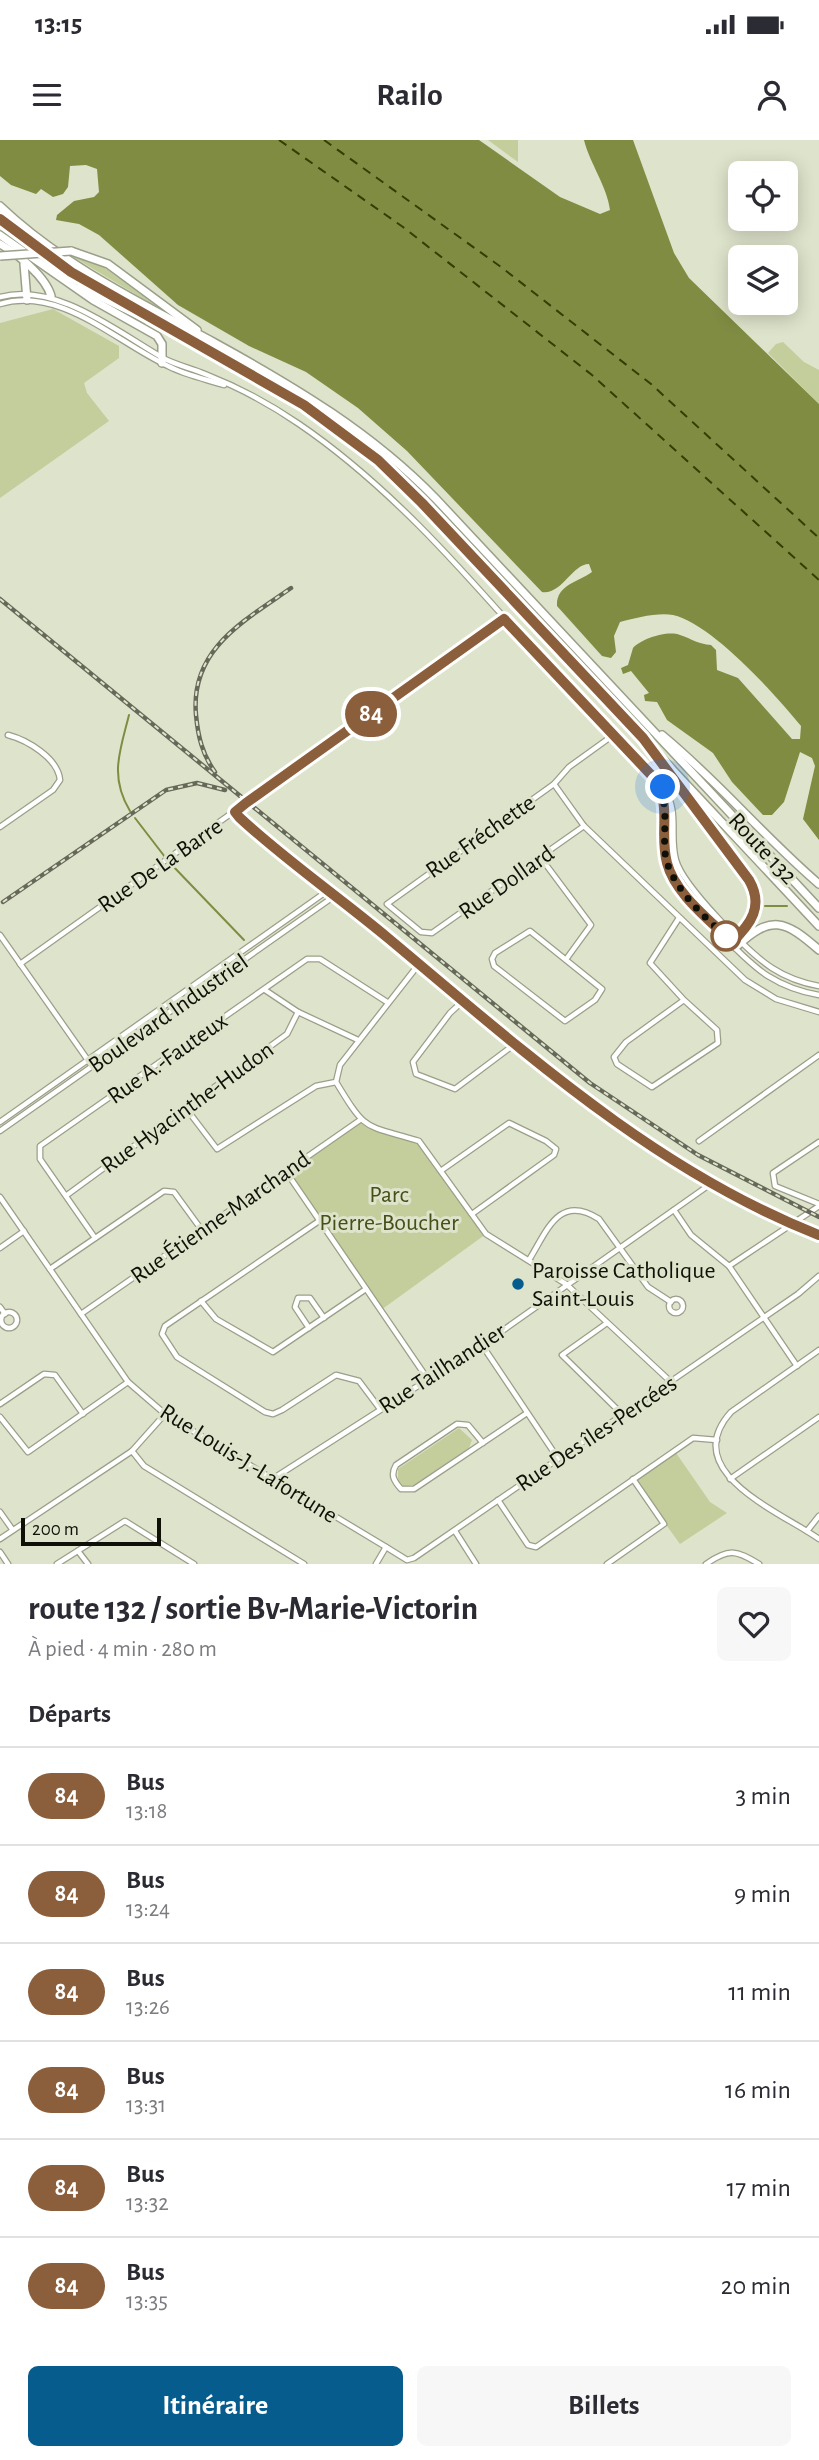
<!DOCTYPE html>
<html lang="fr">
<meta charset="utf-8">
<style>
:root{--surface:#fff;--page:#f7f7f7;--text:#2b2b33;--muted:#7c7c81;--line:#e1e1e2;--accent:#075c8e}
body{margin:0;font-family:"Alegreya Sans",sans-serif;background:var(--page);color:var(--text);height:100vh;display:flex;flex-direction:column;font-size:26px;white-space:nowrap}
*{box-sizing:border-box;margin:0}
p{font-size:23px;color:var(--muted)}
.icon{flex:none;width:38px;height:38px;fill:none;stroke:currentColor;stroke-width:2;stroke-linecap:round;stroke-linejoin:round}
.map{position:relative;height:1424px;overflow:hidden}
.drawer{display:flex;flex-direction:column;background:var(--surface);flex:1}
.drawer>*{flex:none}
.badge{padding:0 14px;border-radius:23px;font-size:24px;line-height:46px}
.tools{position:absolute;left:728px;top:21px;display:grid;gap:14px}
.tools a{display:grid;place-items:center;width:70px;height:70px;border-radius:10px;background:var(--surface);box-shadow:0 4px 18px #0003;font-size:35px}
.scale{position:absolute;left:21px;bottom:18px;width:140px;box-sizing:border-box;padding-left:7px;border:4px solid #0f1108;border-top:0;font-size:19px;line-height:24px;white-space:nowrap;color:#0f1108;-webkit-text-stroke:5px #dee3cb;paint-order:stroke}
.you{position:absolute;width:35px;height:35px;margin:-18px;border:5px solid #fff;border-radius:50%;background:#1a73e8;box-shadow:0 0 0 10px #1a73e833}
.map>.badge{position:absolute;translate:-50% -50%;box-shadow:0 0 0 4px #fff}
h2{padding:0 28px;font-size:26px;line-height:63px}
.round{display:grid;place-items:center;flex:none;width:74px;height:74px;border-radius:10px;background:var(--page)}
.overview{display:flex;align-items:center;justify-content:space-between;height:119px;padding:0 28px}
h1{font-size:33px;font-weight:700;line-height:52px}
.cta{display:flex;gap:14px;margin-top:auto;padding:14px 28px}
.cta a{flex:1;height:80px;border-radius:10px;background:var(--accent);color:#fff;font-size:28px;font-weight:700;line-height:80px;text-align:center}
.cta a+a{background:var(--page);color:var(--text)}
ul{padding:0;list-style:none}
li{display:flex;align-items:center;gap:21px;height:98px;padding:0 28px;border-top:2px solid var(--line)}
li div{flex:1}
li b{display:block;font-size:26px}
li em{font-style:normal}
li .badge{min-width:77px;font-weight:700;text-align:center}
.status{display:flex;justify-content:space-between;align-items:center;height:49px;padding:0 35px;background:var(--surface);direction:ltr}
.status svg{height:19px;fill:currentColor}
header{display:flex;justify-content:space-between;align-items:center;height:91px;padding:0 28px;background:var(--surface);font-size:32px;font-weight:700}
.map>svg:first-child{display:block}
.green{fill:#c3ce9c}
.water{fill:#7f8c42}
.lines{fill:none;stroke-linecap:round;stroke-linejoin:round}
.stream{stroke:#7f8c42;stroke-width:2}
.ferry{stroke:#353d01;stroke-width:2;stroke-dasharray:9 7;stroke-linecap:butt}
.minor-casing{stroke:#9a9f89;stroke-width:7}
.highway-casing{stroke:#9a9f89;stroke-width:10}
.minor{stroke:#fff;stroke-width:4.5}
.highway{stroke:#fff;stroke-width:7}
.rail-casing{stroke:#666959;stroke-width:4.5}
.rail{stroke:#dee3cb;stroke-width:2;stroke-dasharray:5;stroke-linecap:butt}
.highway-bridge-casing{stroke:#9a9f89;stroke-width:10;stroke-linecap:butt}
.highway-bridge{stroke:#fff;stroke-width:7}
.line-casing{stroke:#fff;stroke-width:16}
.line{stroke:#8b5e3c;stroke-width:10}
.walk{stroke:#0f1108;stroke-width:7;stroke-dasharray:0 12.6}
.stop-dot{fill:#fff;stroke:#8b5e3c;stroke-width:3.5}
.poi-dot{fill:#075c8e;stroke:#dee3cb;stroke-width:2.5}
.labels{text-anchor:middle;stroke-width:6;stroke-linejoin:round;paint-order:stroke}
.street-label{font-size:24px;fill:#0f1108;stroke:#dee3cb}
.park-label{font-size:24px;fill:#464f18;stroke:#dee3cb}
.poi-label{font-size:24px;fill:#0f1108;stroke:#dee3cb;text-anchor:start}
</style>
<div class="status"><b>13:15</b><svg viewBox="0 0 49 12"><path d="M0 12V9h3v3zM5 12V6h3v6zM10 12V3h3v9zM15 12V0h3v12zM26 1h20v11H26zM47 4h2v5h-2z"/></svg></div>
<header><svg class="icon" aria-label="menu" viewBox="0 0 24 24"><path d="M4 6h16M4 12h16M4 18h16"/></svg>Railo<svg class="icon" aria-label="person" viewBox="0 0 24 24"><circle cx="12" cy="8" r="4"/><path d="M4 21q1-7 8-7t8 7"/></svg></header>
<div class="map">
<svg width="819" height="1424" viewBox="0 0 819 1424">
<rect width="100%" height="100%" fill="#dee3cb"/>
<!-- green -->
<g class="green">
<path d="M488 0H518V22Z"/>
<path d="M70 115 102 126 162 170Z"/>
<path d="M53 169 119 206V218L84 243 87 253 109 281 0 358V183Z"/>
<path d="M783 202 804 222 819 230V264L768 213 776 204Z"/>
<path d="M360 980 371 989 419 1001 486 1094 381 1170 287 1033Z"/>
<path d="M459 1288 472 1300 469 1308 414 1345 403 1346 398 1341V1329Z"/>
<path d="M674 1310 710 1362 727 1373 680 1404 633 1339Z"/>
</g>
<!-- water -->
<path class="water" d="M0 0H479L560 57 600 74 610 70C607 46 590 24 584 0H633L674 113 689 138 819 264V700L803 679 815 626 812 618 800 612 784 662 772 675H763L732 642 713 613 667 580 657 562 645 561 644 555 649 553 631 531 623 534 621 528 628 525 633 508C641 499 667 490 680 495 692 499 698 504 711 505L716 510 717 530 738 538 792 599H800L801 586C776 555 711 483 673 475 659 472 634 478 620 482L614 496 616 512 611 518 602 516 557 466C556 445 578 442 592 432L589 424C572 424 562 455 542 452L407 311 358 268 306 232 249 206 178 165 99 95 79 84 56 80 57 75 74 61 94 57 99 52 97 29 86 25 70 26 68 47 63 54 53 57 41 49 36 54 11 45 0 36Z"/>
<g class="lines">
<!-- stream -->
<g class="stream">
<path d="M129 575C120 611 109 636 130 671"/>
<path d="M135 678 165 717"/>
<path d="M170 723 244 800"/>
<path d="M765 766H787"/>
</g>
<!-- ferry -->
<g class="ferry">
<path d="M279 0 403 87 592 235 819 440"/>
<path d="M324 0 501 127 651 244 819 398"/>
</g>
<defs>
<g id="minor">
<path d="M0 157C56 142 116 191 163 218 176 225 191 228 205 234 238 247 270 264 299 284 406 357 488 461 574 556 600 584 644 620 664 649 680 672 669 695 676 720 683 746 749 813 772 828 786 837 802 843 819 846"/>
<path d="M0 164C61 146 116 202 168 226 185 235 205 239 224 245"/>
<path d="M554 644 584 686 745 840 776 859 819 872"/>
<path d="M661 648C671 673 660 698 667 724 674 749 745 822 768 836 784 846 801 852 819 855"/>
<path d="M235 672C260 705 316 738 349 765 494 887 640 1025 819 1095"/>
<path d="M584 686 432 793 421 792 387 764 554 644 569 627 612 596"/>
<path d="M0 687 53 650 60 640C58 618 27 600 8 595"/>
<path d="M541 718 591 785 567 818"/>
<path d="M679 778 650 823 684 860 626 902 614 917 617 924 652 947 718 903 717 890 684 860"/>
<path d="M530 791 602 849 595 860 565 881 494 826 492 819 495 813Z"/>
<path d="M0 795 92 926"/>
<path d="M20 824 504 479"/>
<path d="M419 824 340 925 336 942C367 993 363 984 419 1001L486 1094 566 1144 671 1242"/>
<path d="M265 850 298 872 358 900"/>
<path d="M463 861 450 873 413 922 416 934 455 949 515 904"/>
<path d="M185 967 217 1009 316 946 336 942"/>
<path d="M0 982 330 749"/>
<path d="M0 991 336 755"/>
<path d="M699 1001 819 915"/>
<path d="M819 1002 773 1033 775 1046 819 1064"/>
<path d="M442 1030 509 983 546 1001 556 1009 554 1015 472 1074"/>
<path d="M287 1033 427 1238"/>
<path d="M67 1055 287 894 298 872"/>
<path d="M0 1057 128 1242 165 1274 386 1407"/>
<path d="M674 1070 691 1095 729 1126 797 1226"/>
<path d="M319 1081 165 1186 162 1194 177 1217 265 1272 273 1274 282 1270 336 1235 359 1241 380 1269"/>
<path d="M95 1098 40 1019V1006L307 819H320L387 862"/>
<path d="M0 1108 24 1091"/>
<path d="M529 1120C547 1091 559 1053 599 1079L648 1147 671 1162"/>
<path d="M729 1126 819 1066"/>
<path d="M50 1129 164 1051 174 1052 201 1089"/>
<circle cx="676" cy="1166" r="7"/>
<path d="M201 1161 216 1179 273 1212 366 1149"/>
<path d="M0 1167 5 1174"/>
<circle cx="9" cy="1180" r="8"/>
<path d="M81 1174 360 980"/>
<path d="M607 1183 562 1215 623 1275"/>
<path d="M309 1188 295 1167 298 1158H310L324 1178"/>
<path d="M482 1205 557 1317"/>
<path d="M819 1210 731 1272C677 1332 781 1372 819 1399"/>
<path d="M0 1264 44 1234 55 1235 83 1274"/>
<path d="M0 1277 28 1312 128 1242"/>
<path d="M483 1303 468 1285 457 1284 396 1325C390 1335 394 1341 401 1349H414L527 1273"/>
<path d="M132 1311 144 1326 304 1424"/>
<path d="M274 1338 485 1203 712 1043"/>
<path d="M730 1339 819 1277"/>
<path d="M498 1360 528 1405 536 1407 693 1298 717 1300"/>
<path d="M0 1372 12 1389"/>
<path d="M455 1391 476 1424"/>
<path d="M807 1391 819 1376"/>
<path d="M0 1399 132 1311 165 1274"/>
<path d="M78 1411 88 1424"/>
<path d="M0 1412 8 1424"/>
<path d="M57 1424 125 1381 194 1424"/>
<path d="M376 1424 386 1407 407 1420 414 1418 798 1154 819 1136"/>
<path d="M607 1424 664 1384 633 1339"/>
<path d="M706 1424C729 1408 736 1410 759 1424"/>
</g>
<g id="highway">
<path d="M0 66C62 125 141 163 215 203 295 247 372 293 436 359L819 768"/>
<path d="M0 79C42 118 93 144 142 172 251 235 344 281 433 374L819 786"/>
<path d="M0 95 93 160 157 196 162 204V223"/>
<path d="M0 104C17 113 46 137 51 156"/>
<path d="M71 111 108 124 197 190"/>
<path d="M24 124 27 160"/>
<path d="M81 147 146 179"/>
<path d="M662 595C718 641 764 697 819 744"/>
<path d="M667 629 753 748C760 773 749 786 732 802"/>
<path d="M736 807C771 774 785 780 819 810"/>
</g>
</defs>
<!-- minor casing -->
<use href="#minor" class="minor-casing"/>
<!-- highway casing -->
<use href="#highway" class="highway-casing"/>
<!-- minor -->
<use href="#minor" class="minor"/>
<!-- highway -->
<use href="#highway" class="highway"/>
<defs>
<g id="rail">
<path d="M0 459 590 943 698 1015 819 1077"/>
<path d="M215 632C202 614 198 596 196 575 190 509 244 481 291 448"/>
<path d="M3 762 166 650 197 643 225 650"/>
</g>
</defs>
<!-- rail casing -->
<use href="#rail" class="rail-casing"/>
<!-- rail -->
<use href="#rail" class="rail"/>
<defs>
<path id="highway-bridge" d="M0 116 71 111"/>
</defs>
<!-- highway-bridge casing -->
<use href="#highway-bridge" class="highway-bridge-casing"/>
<!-- highway-bridge -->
<use href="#highway-bridge" class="highway-bridge"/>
</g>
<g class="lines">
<defs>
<path id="line" d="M0 79 71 132 304 265 378 320 422 363 643 598 749 740C764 766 751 784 732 802 710 780 675 754 667 723 659 693 672 667 655 639L504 479 246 663 235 672 239 677C285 720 339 757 388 798 521 909 655 1031 819 1095"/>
</defs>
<!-- line casing -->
<use href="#line" class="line-casing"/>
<!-- line -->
<use href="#line" class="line"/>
<!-- walk -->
<path class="walk" d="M663 647 655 639C670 663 663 685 665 712 668 744 705 778 726 796"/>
</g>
<!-- markers -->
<circle class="stop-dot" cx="726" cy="796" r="14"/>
<circle class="poi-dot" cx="518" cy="1144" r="7"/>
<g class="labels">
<!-- street labels -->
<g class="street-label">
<text transform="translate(480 696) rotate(-35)" y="8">Rue Fréchette</text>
<text transform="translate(763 708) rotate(47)" y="8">Route 132</text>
<text transform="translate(160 725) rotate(-35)" y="8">Rue De La Barre</text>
<text transform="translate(506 742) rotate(-35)" y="8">Rue Dollard</text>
<text transform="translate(168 873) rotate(-35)" y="8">Boulevard Industriel</text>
<text transform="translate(167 918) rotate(-35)" y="8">Rue A.-Fauteux</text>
<text transform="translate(187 967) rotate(-36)" y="8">Rue Hyacinthe-Hudon</text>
<text transform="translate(220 1077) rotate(-35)" y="8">Rue Étienne-Marchand</text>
<text transform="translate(442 1228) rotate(-33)" y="8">Rue Tailhandier</text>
<text transform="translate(596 1293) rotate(-34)" y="8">Rue Des îles-Percées</text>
<text transform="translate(249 1323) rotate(32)" y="8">Rue Louis-J.-Lafortune</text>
</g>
<!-- park labels -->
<g class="park-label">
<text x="389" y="1062">Parc<tspan x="389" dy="28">Pierre-Boucher</tspan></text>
</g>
<!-- poi labels -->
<g class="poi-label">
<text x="532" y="1138">Paroisse Catholique<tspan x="532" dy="28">Saint-Louis</tspan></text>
</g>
</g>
</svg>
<div class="tools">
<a><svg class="icon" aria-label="locate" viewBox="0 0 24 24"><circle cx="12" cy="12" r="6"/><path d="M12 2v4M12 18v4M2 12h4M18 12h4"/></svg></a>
<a><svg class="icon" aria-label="layers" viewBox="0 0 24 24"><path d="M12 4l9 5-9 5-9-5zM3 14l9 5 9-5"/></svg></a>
</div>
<div class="scale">200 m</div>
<div class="you" style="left:663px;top:647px"></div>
<b class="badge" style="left:371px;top:574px;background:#8b5e3c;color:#fff">84</b>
</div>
<section class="drawer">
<div class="overview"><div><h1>route 132 / sortie Bv-Marie-Victorin</h1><p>À pied · 4 min · 280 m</p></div><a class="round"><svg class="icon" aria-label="heart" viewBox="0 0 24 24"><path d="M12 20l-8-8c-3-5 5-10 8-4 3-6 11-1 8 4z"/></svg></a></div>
<h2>Départs</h2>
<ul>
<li><span class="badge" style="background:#8b5e3c;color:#fff">84</span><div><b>Bus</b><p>13:18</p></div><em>3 min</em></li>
<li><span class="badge" style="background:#8b5e3c;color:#fff">84</span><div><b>Bus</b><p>13:24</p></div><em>9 min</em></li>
<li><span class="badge" style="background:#8b5e3c;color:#fff">84</span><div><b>Bus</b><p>13:26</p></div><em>11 min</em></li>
<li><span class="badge" style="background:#8b5e3c;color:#fff">84</span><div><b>Bus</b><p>13:31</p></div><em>16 min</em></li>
<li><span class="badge" style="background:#8b5e3c;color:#fff">84</span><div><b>Bus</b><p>13:32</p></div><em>17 min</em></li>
<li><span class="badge" style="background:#8b5e3c;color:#fff">84</span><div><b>Bus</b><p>13:35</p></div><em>20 min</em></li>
</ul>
<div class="cta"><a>Itinéraire</a><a>Billets</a></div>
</section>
